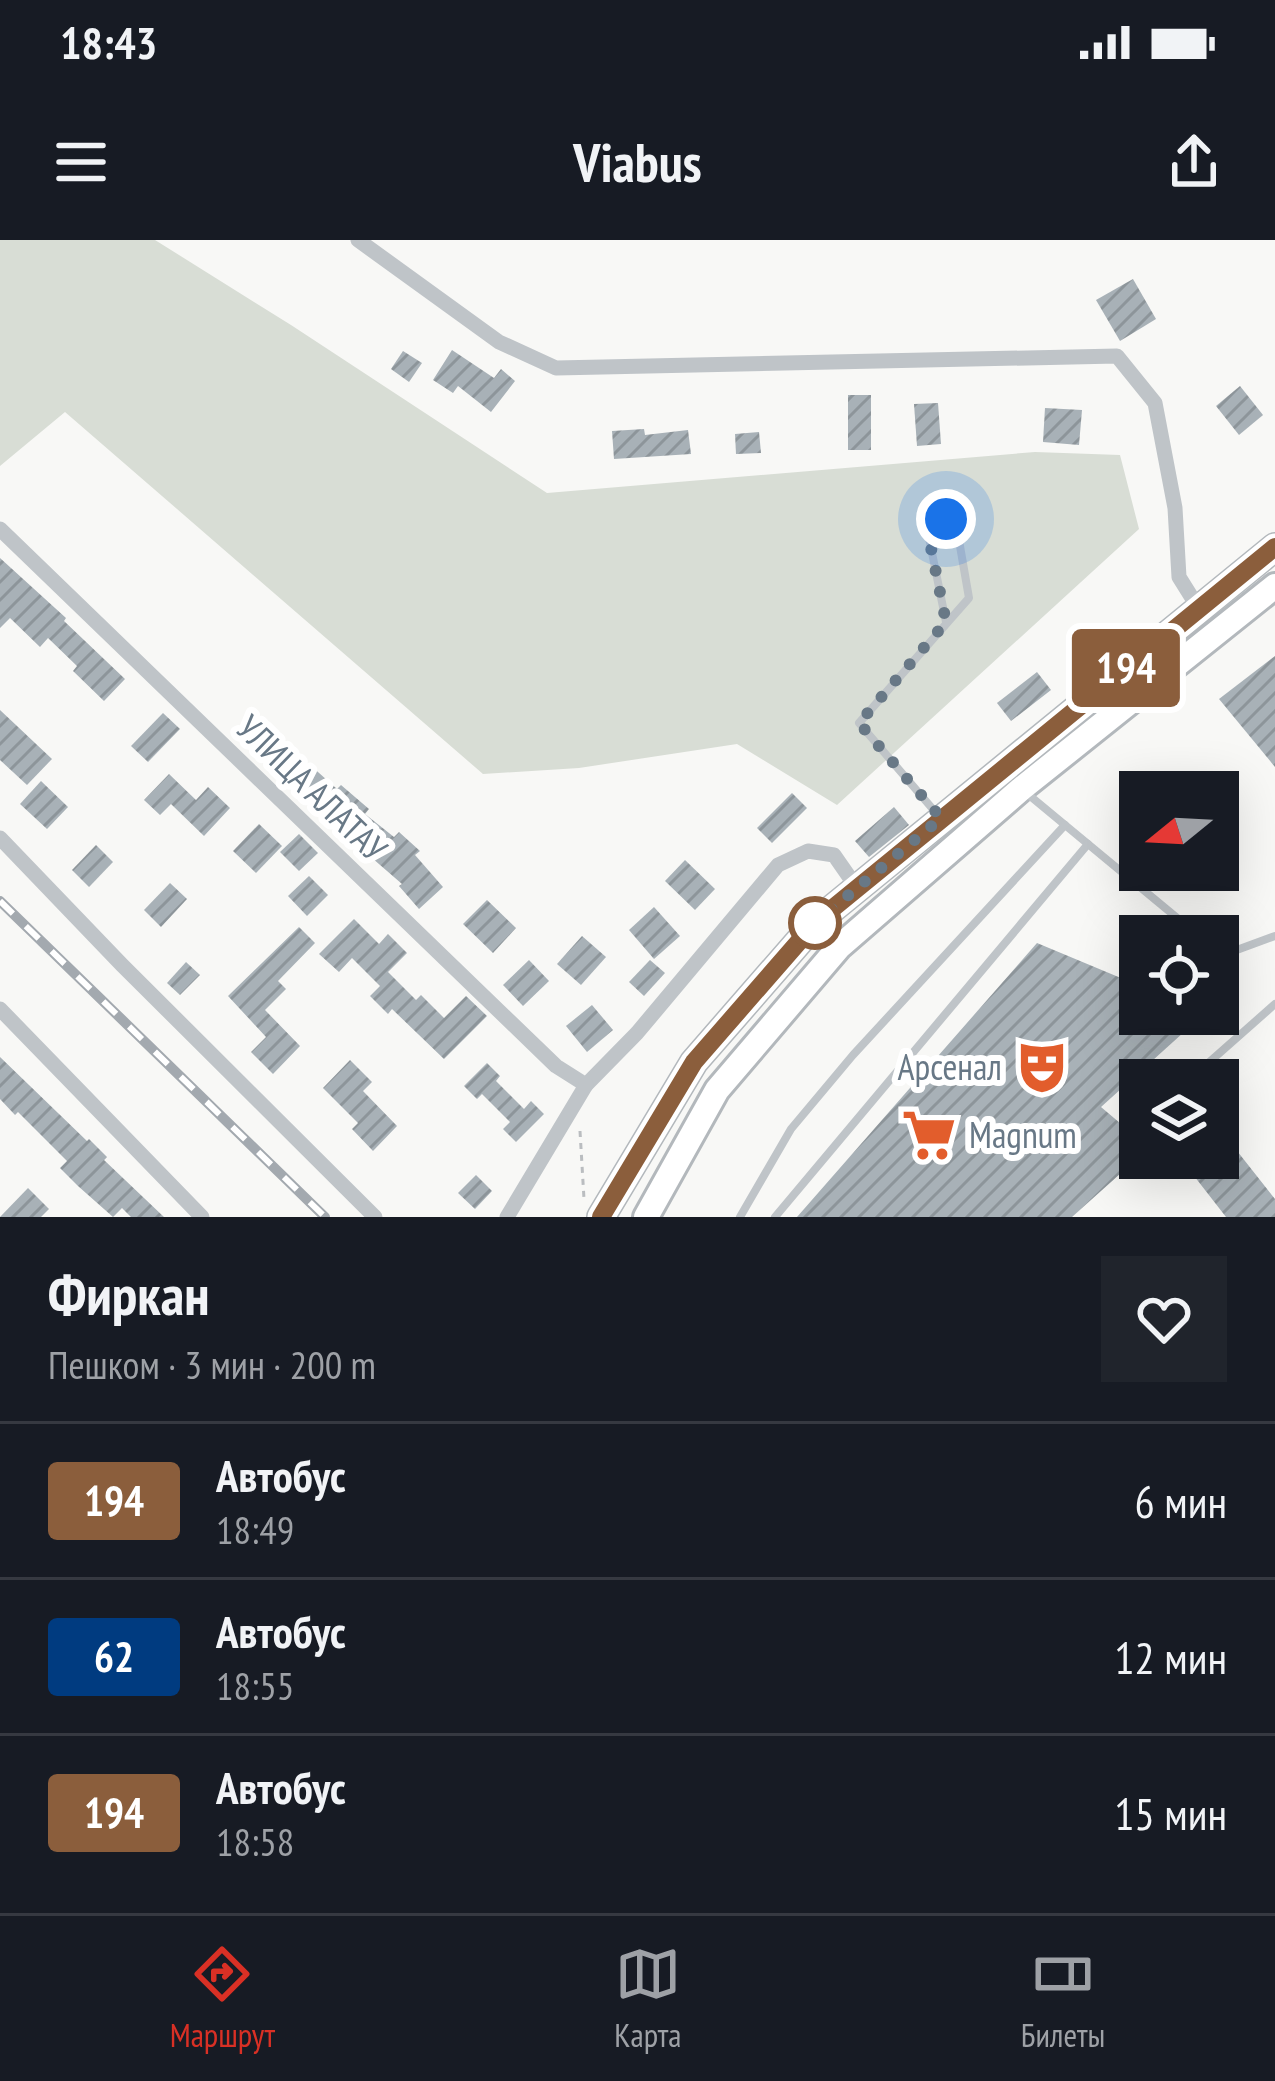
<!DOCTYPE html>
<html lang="ru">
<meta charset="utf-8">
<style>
:root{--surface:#171b24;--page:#20242c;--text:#f1f3f6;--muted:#9ea1a6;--line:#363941;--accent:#d93025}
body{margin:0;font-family:"PT Sans Narrow",sans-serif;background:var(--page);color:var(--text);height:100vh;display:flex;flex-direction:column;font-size:45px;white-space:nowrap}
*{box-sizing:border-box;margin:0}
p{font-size:39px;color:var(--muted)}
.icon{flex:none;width:66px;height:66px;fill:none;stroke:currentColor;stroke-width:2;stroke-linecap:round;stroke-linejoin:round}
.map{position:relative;height:977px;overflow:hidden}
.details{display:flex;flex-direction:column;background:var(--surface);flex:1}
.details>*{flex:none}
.badge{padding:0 24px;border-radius:9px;font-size:42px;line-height:78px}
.needle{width:78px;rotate:252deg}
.controls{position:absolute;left:1119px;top:531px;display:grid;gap:24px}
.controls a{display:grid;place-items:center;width:120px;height:120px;border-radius:0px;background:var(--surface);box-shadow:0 12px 48px #0002;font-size:60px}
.you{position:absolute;width:60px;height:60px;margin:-30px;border:9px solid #fff;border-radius:50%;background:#1a73e8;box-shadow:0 0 0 18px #1a73e833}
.map>.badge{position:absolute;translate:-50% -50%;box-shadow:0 0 0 6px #fff}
.round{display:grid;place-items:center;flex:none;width:126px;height:126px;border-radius:0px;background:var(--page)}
.headline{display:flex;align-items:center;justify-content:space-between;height:204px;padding:0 48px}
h1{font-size:57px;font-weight:700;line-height:90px}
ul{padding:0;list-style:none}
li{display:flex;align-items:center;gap:36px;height:156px;padding:0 48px;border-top:3px solid var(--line)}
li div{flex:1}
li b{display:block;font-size:45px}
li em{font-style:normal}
li .badge{min-width:132px;font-weight:700;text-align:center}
.status{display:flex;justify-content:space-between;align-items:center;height:84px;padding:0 60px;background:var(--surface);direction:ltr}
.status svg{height:33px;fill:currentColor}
header{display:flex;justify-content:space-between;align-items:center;height:156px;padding:0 48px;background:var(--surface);font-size:54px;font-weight:700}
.tab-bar{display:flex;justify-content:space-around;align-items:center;height:168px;border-top:3px solid var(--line);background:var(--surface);font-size:33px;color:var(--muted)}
.tab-bar a{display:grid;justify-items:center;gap:6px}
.tab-bar .current{color:var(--accent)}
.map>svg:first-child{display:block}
.green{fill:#d8ddd5}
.building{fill:url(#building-hatch)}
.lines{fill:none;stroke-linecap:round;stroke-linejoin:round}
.primary-casing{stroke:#b3b8bc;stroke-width:30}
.path{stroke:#babdc0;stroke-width:3;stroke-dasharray:6 6;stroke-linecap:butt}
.lane{stroke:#bfc4c8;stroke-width:8}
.street{stroke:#bfc4c8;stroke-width:15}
.primary{stroke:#fff;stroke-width:24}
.rail-casing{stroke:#a3a9af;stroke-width:10}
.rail{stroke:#fff;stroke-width:6;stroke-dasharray:18;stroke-linecap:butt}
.line-casing{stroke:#fff;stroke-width:27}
.line{stroke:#8b5e3c;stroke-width:18}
.walk{stroke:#687886;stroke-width:12;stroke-dasharray:0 21.6}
.stop-dot{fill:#fff;stroke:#8b5e3c;stroke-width:6}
.labels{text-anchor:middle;stroke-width:12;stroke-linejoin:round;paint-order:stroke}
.street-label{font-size:36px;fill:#687886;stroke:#fff}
.poi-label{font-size:36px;fill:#687886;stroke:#fff;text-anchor:end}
</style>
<div class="status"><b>18:43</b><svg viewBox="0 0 49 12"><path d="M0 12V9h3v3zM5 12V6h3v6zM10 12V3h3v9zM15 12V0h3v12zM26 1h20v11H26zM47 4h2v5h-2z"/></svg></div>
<header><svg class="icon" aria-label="menu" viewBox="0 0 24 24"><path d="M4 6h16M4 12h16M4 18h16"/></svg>Viabus<svg class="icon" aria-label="share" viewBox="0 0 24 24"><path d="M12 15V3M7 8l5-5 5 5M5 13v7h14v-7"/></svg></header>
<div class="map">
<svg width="1275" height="977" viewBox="0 0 1275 977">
<defs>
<pattern id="building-hatch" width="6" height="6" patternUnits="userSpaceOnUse" patternTransform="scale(3)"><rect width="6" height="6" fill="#a8b1b7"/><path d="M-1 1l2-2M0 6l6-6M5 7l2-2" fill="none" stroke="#8d959a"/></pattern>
</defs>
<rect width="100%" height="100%" fill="#f8f8f6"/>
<!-- green -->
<path class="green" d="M0 0H155L291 85 547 253 1035 212 1120 215 1139 289 837 565 737 504 579 528 483 534 65 172 0 226Z"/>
<!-- building -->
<g class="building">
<path d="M1133 39 1156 79 1120 101 1096 60Z"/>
<path d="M452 110 494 138 501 129 515 141 491 172 458 146 453 153 433 140Z"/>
<path d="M403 111 422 123 409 142 391 129Z"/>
<path d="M1240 146 1263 175 1239 195 1216 166Z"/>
<rect x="848" y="155" width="23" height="55"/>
<path d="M938 163 941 204 917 206 914 164Z"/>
<path d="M1045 168 1082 170 1079 205 1043 202Z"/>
<path d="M644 189 645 195 688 190 691 214 614 219 612 191Z"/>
<path d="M759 192 761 213 736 214 735 194Z"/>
<path d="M0 318 66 378 64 381 125 439 104 461 73 431 77 426 48 398 40 407 10 378 0 388Z"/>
<path d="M1275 416V527L1219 459Z"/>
<path d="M1037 432 1051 450 1011 481 997 463Z"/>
<path d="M0 470 52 519 27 545 0 520Z"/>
<path d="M163 473 180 489 148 522 131 506Z"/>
<path d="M309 524 337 549 341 545 369 569 365 574 394 597 399 592 420 611 415 615 443 647 419 669 399 646 402 644 289 546Z"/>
<path d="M169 534 196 560 208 547 230 568 204 596 171 564 160 575 144 560Z"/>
<path d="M41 541 68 567 47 589 20 564Z"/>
<path d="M792 553 807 568 772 603 757 588Z"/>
<path d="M894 567 909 585 869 617 855 601Z"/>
<path d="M259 584 282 606 256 633 233 611Z"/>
<path d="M299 594 318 613 299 631 280 612Z"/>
<path d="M96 605 113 622 89 647 72 630Z"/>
<path d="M685 620 715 649 695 670 665 641Z"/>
<path d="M309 636 328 655 307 676 288 656Z"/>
<path d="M170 643 187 659 161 687 144 670Z"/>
<path d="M487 660 516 688 493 713 463 684Z"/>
<path d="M654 667 680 696 654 719 629 690Z"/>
<path d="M354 679 379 704 388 694 407 713 388 732 416 760 421 755 444 778 466 756 487 776 444 819 392 769 388 774 370 756 380 746 352 718 339 732 319 714Z"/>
<path d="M299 687 315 703 278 741 286 749 265 770 300 806 273 834 251 812 266 797 228 756Z"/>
<path d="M582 696 606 717 581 745 557 724Z"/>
<path d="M1037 703 1140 746V774H1204L1101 867 1140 900V916L1072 977H797Z"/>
<path d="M529 720 549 741 523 766 503 745Z"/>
<path d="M650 720 665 733 644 756 629 742Z"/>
<path d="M186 722 200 735 180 755 167 743Z"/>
<path d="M592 765 613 790 587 812 566 786Z"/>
<path d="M0 817 87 901 89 899 107 917 104 920 164 977H131L122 968 113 977 78 946 60 928 67 921 18 872 15 875 0 859Z"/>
<path d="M350 820 372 842 363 851 397 886 373 911 352 889 358 883 323 848Z"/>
<path d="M487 823 500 836 496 841 524 869 531 861 544 874 516 902 503 889 510 882 482 854 477 859 464 846Z"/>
<path d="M1230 902 1275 959V977H1226L1191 932 1209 918H1218V911Z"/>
<path d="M476 935 492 951 475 969 458 953Z"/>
<path d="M28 948 49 969 41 977H0Z"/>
</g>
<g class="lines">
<defs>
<g id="primary">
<path d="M601 977 694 822 816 682 1275 307"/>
<path d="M646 977 717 850 839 707 1021 549 1275 346"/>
</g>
</defs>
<!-- primary casing -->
<use href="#primary" class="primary-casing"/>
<!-- path -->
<path class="path" d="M580 891 584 959"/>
<!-- lane -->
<g class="lane">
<path d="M1024 551 1199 696"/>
<path d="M937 574 859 483 969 358 956 283 946 279 934 280 928 293 946 382"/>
<path d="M1218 709 1234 711 1275 696"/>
<path d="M1189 840 1275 764"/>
<path d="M740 977 791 889 853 815 1065 585"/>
<path d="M775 977 1088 604"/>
</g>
<!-- street -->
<g class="street">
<path d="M358 0 499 102 556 128 1117 116 1155 163 1175 268 1179 337 1199 369"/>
<path d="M0 289 556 826 586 845 637 793 778 625 808 611 834 615 857 648"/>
<path d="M0 598 122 725 375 977"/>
<path d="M0 769 202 977"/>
<path d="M507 977 586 845"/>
</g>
<!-- primary -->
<use href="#primary" class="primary"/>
<defs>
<path id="rail" d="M0 661 325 977"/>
</defs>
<!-- rail casing -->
<use href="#rail" class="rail-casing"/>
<!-- rail -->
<use href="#rail" class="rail"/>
</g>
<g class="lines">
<defs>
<path id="line" d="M601 977 694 822 816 682 1275 307"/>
</defs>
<!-- line casing -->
<use href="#line" class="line-casing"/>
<!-- line -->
<use href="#line" class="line"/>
<!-- walk -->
<path class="walk" d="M815 683 941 578 859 483 946 382 928 293 934 280 946 279"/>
</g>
<!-- icons -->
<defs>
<symbol id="theatre-bare" viewBox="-9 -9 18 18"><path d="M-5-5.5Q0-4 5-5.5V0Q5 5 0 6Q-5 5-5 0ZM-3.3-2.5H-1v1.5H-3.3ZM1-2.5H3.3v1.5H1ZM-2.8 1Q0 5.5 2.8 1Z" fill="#e25d2c" stroke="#fff" stroke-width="2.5" paint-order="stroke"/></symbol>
<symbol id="supermarket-bare" viewBox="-9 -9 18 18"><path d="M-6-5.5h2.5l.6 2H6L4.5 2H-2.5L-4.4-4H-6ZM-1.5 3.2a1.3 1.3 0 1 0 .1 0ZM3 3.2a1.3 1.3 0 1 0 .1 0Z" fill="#e25d2c" stroke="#fff" stroke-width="2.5" paint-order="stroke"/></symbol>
</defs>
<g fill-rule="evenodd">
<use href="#theatre-bare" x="1004" y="789" width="76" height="76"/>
<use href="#supermarket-bare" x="891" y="857" width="76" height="76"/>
</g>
<!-- markers -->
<circle class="stop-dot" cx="815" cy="683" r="24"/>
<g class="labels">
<!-- street labels -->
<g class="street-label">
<text transform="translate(312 548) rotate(44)" y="13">УЛИЦА АЛАТАУ</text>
</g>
<!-- poi labels -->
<g class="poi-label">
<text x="1002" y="840">Арсенал</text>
<text x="969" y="908" text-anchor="start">Magnum</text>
</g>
</g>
</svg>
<div class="controls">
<a><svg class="needle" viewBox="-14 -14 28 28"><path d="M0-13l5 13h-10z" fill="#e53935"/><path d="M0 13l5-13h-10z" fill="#9ea1a6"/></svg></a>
<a><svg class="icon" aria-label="locate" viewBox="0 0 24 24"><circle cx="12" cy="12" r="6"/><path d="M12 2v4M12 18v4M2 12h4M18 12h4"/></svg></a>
<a><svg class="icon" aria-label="layers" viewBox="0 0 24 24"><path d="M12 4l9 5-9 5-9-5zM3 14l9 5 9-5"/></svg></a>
</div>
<div class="you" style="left:946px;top:279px"></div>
<b class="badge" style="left:1126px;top:428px;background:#8b5e3c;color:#fff">194</b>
</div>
<section class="details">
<div class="headline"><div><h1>Фиркан</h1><p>Пешком · 3 мин · 200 m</p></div><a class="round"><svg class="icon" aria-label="heart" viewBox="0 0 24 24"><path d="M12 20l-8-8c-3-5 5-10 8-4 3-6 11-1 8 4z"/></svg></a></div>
<ul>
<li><span class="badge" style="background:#8b5e3c;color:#fff">194</span><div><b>Автобус</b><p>18:49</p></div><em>6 мин</em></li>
<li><span class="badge" style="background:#003b80;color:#fff">62</span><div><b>Автобус</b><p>18:55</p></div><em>12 мин</em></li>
<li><span class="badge" style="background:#8b5e3c;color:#fff">194</span><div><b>Автобус</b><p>18:58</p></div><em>15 мин</em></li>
</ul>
</section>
<nav class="tab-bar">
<a class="current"><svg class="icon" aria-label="directions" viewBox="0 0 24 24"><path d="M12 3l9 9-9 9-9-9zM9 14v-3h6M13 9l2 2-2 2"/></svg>Маршрут</a>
<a><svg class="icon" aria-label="map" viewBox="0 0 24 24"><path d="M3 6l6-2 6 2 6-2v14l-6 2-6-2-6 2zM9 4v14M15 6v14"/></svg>Карта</a>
<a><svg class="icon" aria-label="tickets" viewBox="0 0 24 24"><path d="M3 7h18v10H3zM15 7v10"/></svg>Билеты</a>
</nav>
